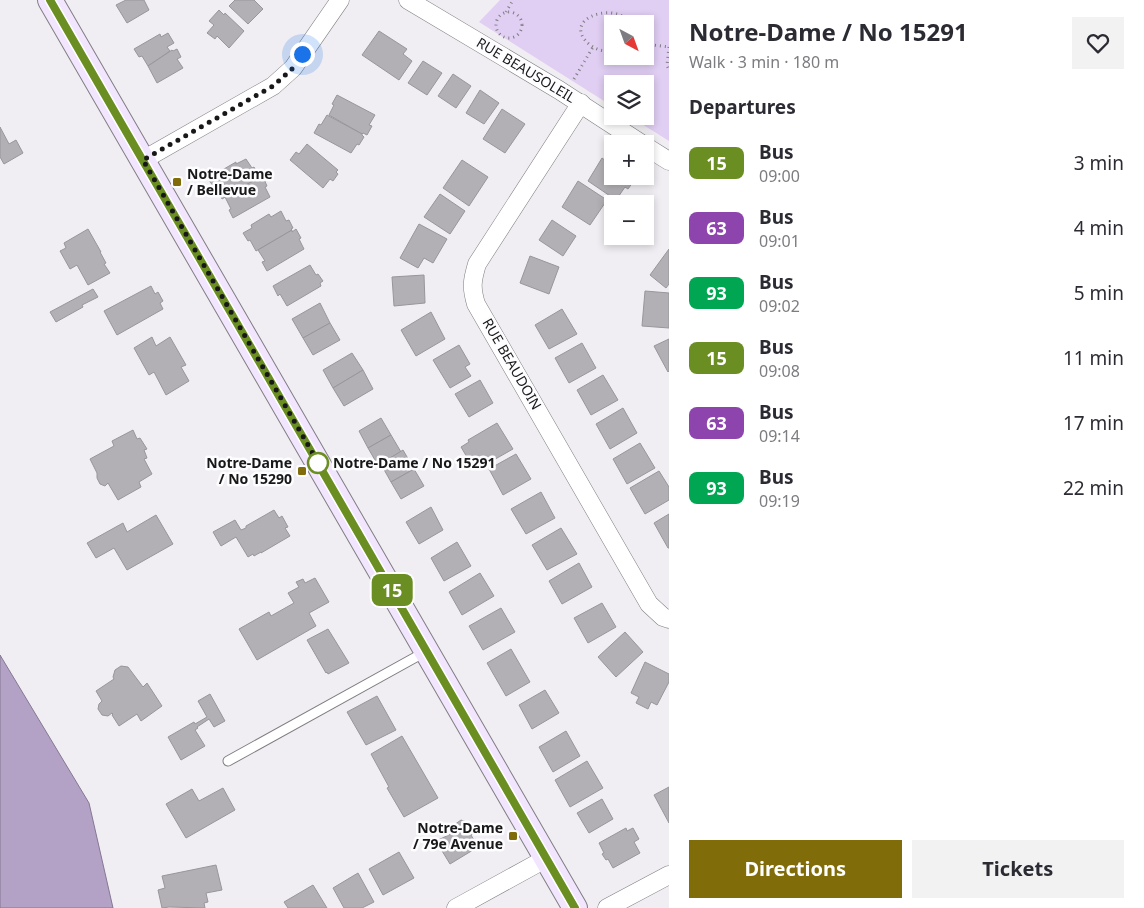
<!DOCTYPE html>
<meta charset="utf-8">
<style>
:root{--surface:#fff;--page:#f2f2f3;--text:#2b2b33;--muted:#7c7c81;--accent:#806d09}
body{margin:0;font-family:"Noto Sans",sans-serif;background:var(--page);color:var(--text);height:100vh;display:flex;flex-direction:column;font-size:19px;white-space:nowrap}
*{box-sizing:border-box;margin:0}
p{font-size:16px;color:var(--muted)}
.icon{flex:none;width:28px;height:28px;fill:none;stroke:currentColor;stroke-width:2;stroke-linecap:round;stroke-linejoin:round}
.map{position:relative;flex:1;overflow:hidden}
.side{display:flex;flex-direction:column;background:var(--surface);width:475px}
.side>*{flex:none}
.badge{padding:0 10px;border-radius:8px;font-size:18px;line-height:32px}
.needle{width:32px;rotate:139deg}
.fabs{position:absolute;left:604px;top:15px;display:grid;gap:10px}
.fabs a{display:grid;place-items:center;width:50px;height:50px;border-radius:0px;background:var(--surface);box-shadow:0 2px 8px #0003;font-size:25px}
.you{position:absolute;width:25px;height:25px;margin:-12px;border:4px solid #fff;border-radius:50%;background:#1a73e8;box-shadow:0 0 0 8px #1a73e833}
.map>.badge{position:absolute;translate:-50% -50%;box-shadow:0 0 0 2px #fff}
h2{padding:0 20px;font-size:19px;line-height:45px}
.round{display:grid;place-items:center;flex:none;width:52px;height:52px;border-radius:0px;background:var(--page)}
.head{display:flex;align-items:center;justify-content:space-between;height:85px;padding:0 20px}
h1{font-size:24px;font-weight:700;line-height:38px}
.cta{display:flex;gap:10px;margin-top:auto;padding:10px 20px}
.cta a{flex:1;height:58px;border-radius:0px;background:var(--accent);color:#fff;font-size:20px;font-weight:700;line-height:58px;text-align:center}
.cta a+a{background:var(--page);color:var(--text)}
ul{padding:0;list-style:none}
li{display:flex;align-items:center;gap:15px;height:65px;padding:0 20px}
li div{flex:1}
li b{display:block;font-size:19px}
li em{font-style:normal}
li .badge{min-width:55px;font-weight:700;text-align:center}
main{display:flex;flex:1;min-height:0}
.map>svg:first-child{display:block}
.green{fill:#e0cef3;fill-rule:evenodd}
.water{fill:#b3a1c6;stroke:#847892}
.building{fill:#b2b0b4;stroke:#98969a}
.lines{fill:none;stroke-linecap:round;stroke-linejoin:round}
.service-casing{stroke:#807e82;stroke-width:11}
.minor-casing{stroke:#807e82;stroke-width:19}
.secondary-casing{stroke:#807e82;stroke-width:26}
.path{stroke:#7e7d80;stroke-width:3;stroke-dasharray:1 4;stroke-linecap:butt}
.service{stroke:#fff;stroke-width:9}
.minor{stroke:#fff;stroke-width:18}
.secondary{stroke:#f2e6ff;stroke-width:24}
.line-casing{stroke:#fff;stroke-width:11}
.line{stroke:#6b8e23;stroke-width:8}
.walk{stroke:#181819;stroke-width:5;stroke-dasharray:0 9}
.poi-dot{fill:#806d09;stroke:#fdfcff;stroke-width:2}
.stop-dot{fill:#fff;stroke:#6b8e23;stroke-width:2.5}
.labels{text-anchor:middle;stroke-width:5;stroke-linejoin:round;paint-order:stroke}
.street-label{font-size:14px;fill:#181819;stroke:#fdfcff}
.poi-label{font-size:14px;font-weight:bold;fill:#181819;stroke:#fdfcff;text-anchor:end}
.stop-label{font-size:14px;font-weight:bold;fill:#181819;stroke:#fdfcff;text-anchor:start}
</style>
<main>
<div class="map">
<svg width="669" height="908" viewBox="0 0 669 908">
<rect width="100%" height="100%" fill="#f0eef2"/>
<!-- green -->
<path class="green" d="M500 0H669V141L629 116H645V84H612V106L479 22ZM612 24H645V56H612Z"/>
<!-- water -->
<path class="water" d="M0 655 89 803 113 908H0Z"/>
<!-- building -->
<g class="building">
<path d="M126 0H144L149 10 127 23 116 5Z"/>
<path d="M235 0H254L263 9 248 24 229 6Z"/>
<path d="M219 10 224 15 225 13 244 31 229 48 217 36 215 39 207 33 214 25 209 21Z"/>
<path d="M379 31 407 49 403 54 412 61 399 80 362 55Z"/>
<path d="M168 33 174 43 167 47 170 51 148 66 142 56 139 57 134 49 160 34 161 37Z"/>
<path d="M177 49 181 57 177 59 183 68 157 83 148 66 172 50 173 51Z"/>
<path d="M423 61 442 73 427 95 408 83Z"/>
<path d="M453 74 471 86 456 108 438 96Z"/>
<path d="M480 90 499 103 484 124 466 113Z"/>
<path d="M337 95 375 115 369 125 372 126 367 135 363 133 362 134 329 115 334 105 332 104Z"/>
<path d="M502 109 525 124 505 153 483 139Z"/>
<path d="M327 115 362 134V135L364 137 359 145 357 144 351 153 314 133 319 124 321 125Z"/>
<path d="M0 127 9 144 16 140 23 153 4 164 0 157Z"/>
<path d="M307 144 338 170 336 172 338 174 333 181 330 179 323 188 290 160 296 152 299 154Z"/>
<path d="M602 158 612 165V176H630L629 179 633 182 628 189 625 187 616 200 588 181Z"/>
<path d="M246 159 252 168 254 167 259 176 257 177 258 178 222 199 217 188 215 189 209 180 218 175 217 173 236 162V164Z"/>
<path d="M462 160 488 177 469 206 443 188Z"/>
<path d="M263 177 267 186 265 187 270 197 233 218 229 210 231 209 225 197 258 178V179Z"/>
<path d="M578 181 607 200 590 225 562 207Z"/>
<path d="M440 194 465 211 450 234 424 217Z"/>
<path d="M281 211 286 221 289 220 293 228 291 229 292 230 256 251 250 240 248 241 243 233 252 228 251 225 269 214 271 217Z"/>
<path d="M552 220 576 236 563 256 539 240Z"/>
<path d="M419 224 447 239 433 263 424 258 418 268 400 258Z"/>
<path d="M88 229 101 252H100L106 263 104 264 110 273 88 285 77 265 70 269 60 251 66 248 64 243Z"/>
<path d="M296 229 301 238 299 239 304 249 267 271 262 262 265 261 258 250 292 230V232Z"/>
<path d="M669 249V284L666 288 650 275Z"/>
<path d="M530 256 559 267 549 294 520 283Z"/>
<path d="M310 265 316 275 318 274 323 281 320 283 321 286 287 306 280 294 278 296 273 286Z"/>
<path d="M424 275 425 303 394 306 392 277Z"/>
<path d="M151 286 155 294 158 292 163 301 160 303 163 309 117 335 104 311Z"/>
<path d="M93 289 98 297 82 305 83 307 56 322 50 312Z"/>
<path d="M645 291 669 293V328L642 326Z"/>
<path d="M320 303 330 323 303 338 292 319Z"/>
<path d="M562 309 577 334 549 349 535 325Z"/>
<path d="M431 312 445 339 416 356 401 330Z"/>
<path d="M330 323 340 340 313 355 303 338Z"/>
<path d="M152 337 156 346 170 337 186 365 181 367 189 381 166 395 154 372 149 375 134 348Z"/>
<path d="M669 339V371L668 372 654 346Z"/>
<path d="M582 343 596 368 569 383 555 358Z"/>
<path d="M459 345 470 364 465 367 471 376 450 388 433 360Z"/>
<path d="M352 353 363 370 333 388 323 370Z"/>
<path d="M363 370 373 389 344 406 333 388Z"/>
<path d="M603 375 618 400 591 415 577 390Z"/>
<path d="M480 380 493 403 469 417 455 394Z"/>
<path d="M623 408 637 433 610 449 596 424Z"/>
<path d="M381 418 391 435 368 448 359 431Z"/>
<path d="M497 423 513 449 483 466 479 459 471 464 461 447 469 442 468 440Z"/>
<path d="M133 430 137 439 140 438 147 449 144 450 147 458 144 459 152 474 139 482 141 487 118 500 108 483 105 486 100 484 97 478V473L90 459 114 446 112 441Z"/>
<path d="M391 435 401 452 390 458 391 460 379 467 368 448Z"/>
<path d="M640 443 655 468 627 484 613 459Z"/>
<path d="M403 450 414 469 391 482 382 466 391 460 390 458Z"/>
<path d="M516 454 531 479 503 495 489 469Z"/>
<path d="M414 469 424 486 401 499 391 482Z"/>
<path d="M659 471 669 487V500L645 514 630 488Z"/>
<path d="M541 492 555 518 526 534 511 509Z"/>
<path d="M431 507 443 530 419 544 406 522Z"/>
<path d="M274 510 279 518 282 516 288 527 285 528 290 536 261 553V552L254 556 253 554 248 557 236 537 221 546 213 532 235 520 241 530 246 528V526Z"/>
<path d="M669 514V548H668L654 523Z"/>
<path d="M156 515 173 544 127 570 114 548 96 558 87 543 123 523 127 532Z"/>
<path d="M561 528 577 554 547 570 532 545Z"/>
<path d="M457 542 471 566 444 581 431 558Z"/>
<path d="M579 563 592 587 562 604 549 581Z"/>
<path d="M480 573 494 596 462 615 449 592Z"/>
<path d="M315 578 329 602 309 613 316 626 257 660 239 629 269 612 271 616 294 603 288 593 299 587 296 582 303 579 305 583Z"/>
<path d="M602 603 616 627 588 643 574 618Z"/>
<path d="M501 608 515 632 483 650 469 626Z"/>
<path d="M328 629 349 663 328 674 327 672 326 673 307 640Z"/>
<path d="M625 632 643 652 616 677 598 657Z"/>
<path d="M511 649 530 682 506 696 487 663Z"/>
<path d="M645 662 669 674V682L657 705 651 702 648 709 636 703 639 697 631 693Z"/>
<path d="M121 666 128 667 143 687 147 683 162 706 141 721 137 714 119 726 112 715 113 714 112 713 108 716 102 715 98 709 99 704 102 701 96 691 114 679 113 677 115 670Z"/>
<path d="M545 690 559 713 532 729 519 705Z"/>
<path d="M210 694 225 721 214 727 209 719 197 727 198 728 195 730 205 746 181 760 168 737 194 722 195 724 207 717 198 701Z"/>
<path d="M377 696 396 730 366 745 347 712Z"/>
<path d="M566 731 580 756 553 772 539 747Z"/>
<path d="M402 736 438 798 404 817 387 788 389 787 371 754Z"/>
<path d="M587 761 603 788 570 807 555 780Z"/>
<path d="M669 787V823L654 795Z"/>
<path d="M223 788 235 810 186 838 166 804 192 789 199 801Z"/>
<path d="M602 799 613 819 589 833 577 813Z"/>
<path d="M461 820 467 822 474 833 471 835 478 847 450 864 436 841 453 833 452 831 456 828 454 825Z"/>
<path d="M626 828 627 831 633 828 639 839 634 842 640 853 613 868 608 859 606 860 602 854 604 853 599 843Z"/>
<path d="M399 852 414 878 383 895 369 869Z"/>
<path d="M216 865 222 890 206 893 208 902 204 903 205 908 169 907 162 908 158 890 165 888 162 876Z"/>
<path d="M358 873 374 902 362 908H344L333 888Z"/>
<path d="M313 885 327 908H288L284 902Z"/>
</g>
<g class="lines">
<defs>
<path id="service" d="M228 761 425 652"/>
<g id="minor">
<path d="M408 0 559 90 642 144"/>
<path d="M581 103 477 264C472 281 471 287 476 304L649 604 663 617 669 619"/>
<path d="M645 146 669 161"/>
<path d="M143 160 273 86 293 68 340 0"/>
<path d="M456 908 547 858"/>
<path d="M607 908 669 875"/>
</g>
<path id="secondary" d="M50 0 575 908"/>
</defs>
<!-- service casing -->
<use href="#service" class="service-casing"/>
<!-- minor casing -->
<use href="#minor" class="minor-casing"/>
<!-- secondary casing -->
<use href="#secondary" class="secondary-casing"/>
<!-- path -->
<g class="path">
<path d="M506 12 513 0"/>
<circle cx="509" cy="25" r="13"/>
<path d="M645 44 669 47"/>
<path d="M669 47 667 65 669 70"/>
<path d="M612 50C604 52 597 50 590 45 558 18 618 0 630 24"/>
<path d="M574 79 593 47"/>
</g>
<!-- service -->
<use href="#service" class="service"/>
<!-- minor -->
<use href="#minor" class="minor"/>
<!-- secondary -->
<use href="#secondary" class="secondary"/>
</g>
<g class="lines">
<defs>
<path id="line" d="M50 0 575 908"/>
</defs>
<!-- line casing -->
<use href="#line" class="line-casing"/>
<!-- line -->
<use href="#line" class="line"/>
<!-- walk -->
<path class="walk" d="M302 54 293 68 273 86 143 160 319 464 318 463"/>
</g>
<!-- markers -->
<g class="poi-dot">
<rect x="172" y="177" width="10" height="10" rx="2.5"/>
<rect x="297" y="466" width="10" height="10" rx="2.5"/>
<rect x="508" y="831" width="10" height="10" rx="2.5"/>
</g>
<circle class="stop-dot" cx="318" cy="463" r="10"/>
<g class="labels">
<!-- street labels -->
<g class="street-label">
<text transform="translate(526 70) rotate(31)" y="5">RUE BEAUSOLEIL</text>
<text transform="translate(512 364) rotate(60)" y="5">RUE BEAUDOIN</text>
</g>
<!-- poi labels -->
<g class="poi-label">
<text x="187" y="179" text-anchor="start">Notre-Dame<tspan x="187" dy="16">/ Bellevue</tspan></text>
<text x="292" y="468">Notre-Dame<tspan x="292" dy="16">/ No 15290</tspan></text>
<text x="503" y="833">Notre-Dame<tspan x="503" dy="16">/ 79e Avenue</tspan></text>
</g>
<!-- stop labels -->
<g class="stop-label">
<text x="333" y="468">Notre-Dame / No 15291</text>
</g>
</g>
</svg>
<div class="fabs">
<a><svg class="needle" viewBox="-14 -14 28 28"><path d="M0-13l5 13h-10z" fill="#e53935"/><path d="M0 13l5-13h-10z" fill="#7c7c81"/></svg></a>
<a><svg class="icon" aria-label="layers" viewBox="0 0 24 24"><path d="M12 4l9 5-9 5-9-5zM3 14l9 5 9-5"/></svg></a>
<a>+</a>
<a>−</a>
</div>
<div class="you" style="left:302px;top:54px"></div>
<b class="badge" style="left:392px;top:590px;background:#6b8e23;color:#fff">15</b>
</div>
<section class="side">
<div class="head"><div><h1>Notre-Dame / No 15291</h1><p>Walk · 3 min · 180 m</p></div><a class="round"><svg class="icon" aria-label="heart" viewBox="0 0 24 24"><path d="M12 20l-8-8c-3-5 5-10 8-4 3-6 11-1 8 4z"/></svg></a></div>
<h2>Departures</h2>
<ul>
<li><span class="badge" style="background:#6b8e23;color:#fff">15</span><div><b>Bus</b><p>09:00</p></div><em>3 min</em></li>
<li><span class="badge" style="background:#8e44ad;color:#fff">63</span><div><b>Bus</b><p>09:01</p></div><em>4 min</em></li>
<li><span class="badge" style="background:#00a651;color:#fff">93</span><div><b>Bus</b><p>09:02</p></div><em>5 min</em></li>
<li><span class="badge" style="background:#6b8e23;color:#fff">15</span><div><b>Bus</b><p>09:08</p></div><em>11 min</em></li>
<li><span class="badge" style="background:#8e44ad;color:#fff">63</span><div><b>Bus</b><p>09:14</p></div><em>17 min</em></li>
<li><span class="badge" style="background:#00a651;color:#fff">93</span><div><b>Bus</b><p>09:19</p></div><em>22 min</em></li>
</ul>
<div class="cta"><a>Directions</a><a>Tickets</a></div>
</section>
</main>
